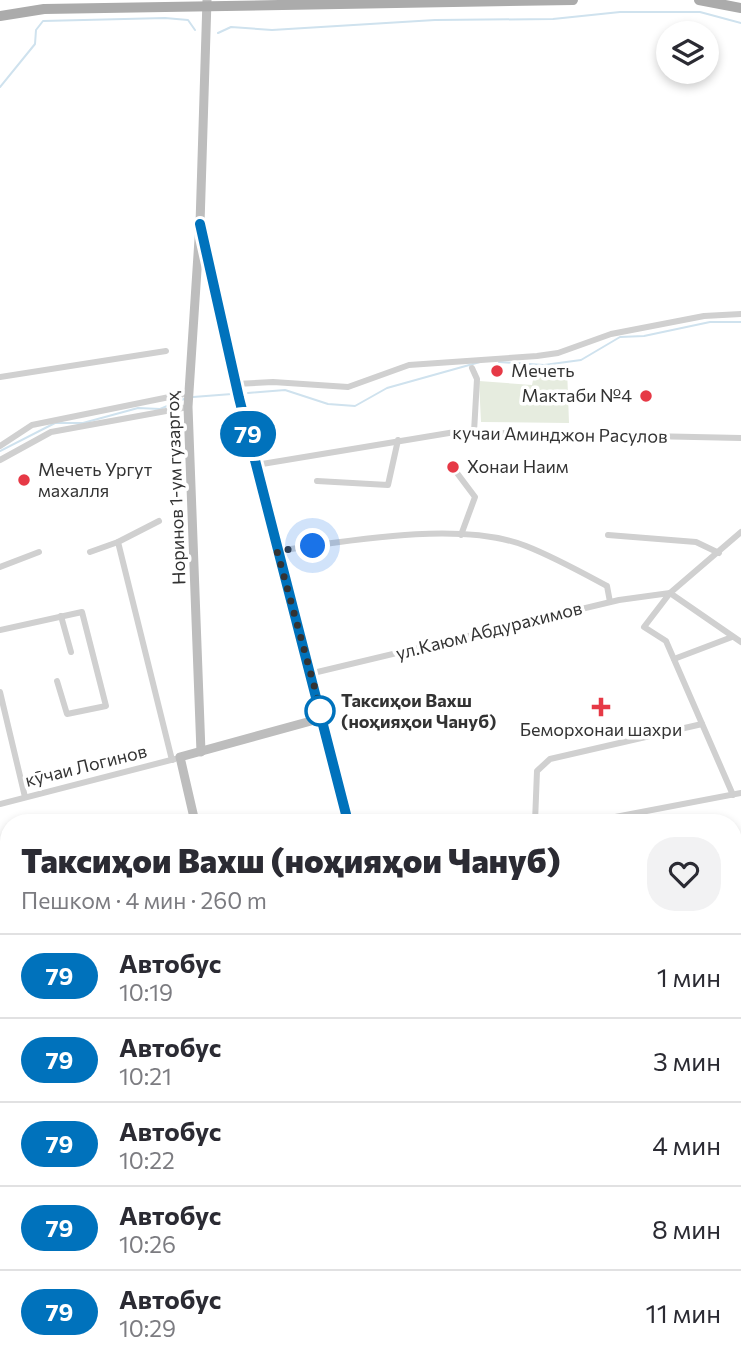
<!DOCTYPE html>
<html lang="ru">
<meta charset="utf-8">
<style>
:root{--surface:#fff;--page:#f2f2f3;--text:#2b2b33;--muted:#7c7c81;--line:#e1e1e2}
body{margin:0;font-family:Commissioner,sans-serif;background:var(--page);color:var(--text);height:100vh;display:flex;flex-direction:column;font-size:26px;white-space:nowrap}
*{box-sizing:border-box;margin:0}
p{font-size:23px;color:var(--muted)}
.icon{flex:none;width:38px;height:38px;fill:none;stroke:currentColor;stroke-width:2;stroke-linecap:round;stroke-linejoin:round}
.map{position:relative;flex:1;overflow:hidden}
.details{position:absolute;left:0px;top:814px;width:742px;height:555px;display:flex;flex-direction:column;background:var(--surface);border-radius:28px 28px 0 0;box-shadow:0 4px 10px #0003}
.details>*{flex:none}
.badge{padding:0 14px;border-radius:23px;font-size:24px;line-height:46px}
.buttons{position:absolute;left:656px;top:21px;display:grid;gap:14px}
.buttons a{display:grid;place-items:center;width:63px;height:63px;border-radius:50%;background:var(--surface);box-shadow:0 4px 10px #0003;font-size:35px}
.you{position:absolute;width:35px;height:35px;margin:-18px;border:5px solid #fff;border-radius:50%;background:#1a73e8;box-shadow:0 0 0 10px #1a73e833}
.map>.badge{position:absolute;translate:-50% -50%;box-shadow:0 0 0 4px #fff}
.round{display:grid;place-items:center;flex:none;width:74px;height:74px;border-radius:28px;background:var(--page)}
.head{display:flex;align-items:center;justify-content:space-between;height:119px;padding:0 21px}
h1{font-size:33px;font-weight:800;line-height:52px}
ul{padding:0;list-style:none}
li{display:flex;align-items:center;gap:21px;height:84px;padding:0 21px;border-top:2px solid var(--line)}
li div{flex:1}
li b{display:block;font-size:26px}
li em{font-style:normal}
li .badge{min-width:77px;font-weight:700;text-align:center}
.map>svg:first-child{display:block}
.green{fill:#e6ecdf}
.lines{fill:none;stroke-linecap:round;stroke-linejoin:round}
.stream{stroke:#cfe2ee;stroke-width:2}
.street{stroke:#d0d0d0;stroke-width:6}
.secondary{stroke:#bdbdbd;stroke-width:9}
.primary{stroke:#ababab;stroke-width:10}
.line-casing{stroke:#fff;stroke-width:16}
.line{stroke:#0072bc;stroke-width:10}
.walk{stroke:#333;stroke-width:7;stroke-dasharray:0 12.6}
.poi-dot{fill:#e63946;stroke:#fff;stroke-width:2.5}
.stop-dot{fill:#fff;stroke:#0072bc;stroke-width:3.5}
.labels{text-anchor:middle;stroke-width:7;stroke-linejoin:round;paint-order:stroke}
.poi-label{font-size:18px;fill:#333;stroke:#fff;text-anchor:start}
.street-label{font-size:18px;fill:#333;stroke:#fff}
.stop-label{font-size:18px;font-weight:bold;fill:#333;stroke:#fff;text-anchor:start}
</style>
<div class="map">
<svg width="741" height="1368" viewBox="0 0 741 1368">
<rect width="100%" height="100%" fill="#fff"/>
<!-- green -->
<path class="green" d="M567 368 569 423 481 422 479 381 532 385 535 370Z"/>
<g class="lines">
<!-- stream -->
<g class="stream">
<path d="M218 33 231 27 272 30 435 20 553 19 620 12H700L741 23"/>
<path d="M0 87 35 44 36 30 43 21 165 18 188 20 195 30"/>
<path d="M499 362 544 365 581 360 620 337 644 336 710 322H741"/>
<path d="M248 393 285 390 328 404 355 406 387 388 480 362"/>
<path d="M193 397 232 394"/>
<path d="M0 451 55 423H83L138 408 160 409 184 399"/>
</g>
<!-- street -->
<g class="street">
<path d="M472 368 477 379 474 432"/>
<path d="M0 377 166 351"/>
<path d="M235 384 273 382 348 387 409 365 537 356 558 353 611 334 704 316 741 314"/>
<path d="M0 446 32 425 189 393"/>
<path d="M0 460 51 432 188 407"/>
<path d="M256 465 455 432 741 438"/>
<path d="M457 473 475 497 461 535"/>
<path d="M317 481 388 485 398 440"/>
<path d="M159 521 118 542 172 760"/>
<path d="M608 535 696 542 719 553"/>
<path d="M277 551C346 541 461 520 526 546 554 557 581 572 607 586L610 602"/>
<path d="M90 552 118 542"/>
<path d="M0 567 39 552"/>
<path d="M61 616 71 652"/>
<path d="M0 630 82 612 106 706 67 714 57 681"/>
<path d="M674 659 732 637"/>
<path d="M309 674 619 600 670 593 741 642"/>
<path d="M0 692 25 797"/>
<path d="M733 795 666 641 644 627 670 593 741 532"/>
<path d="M0 804 175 759"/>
<path d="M535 822 537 771 550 759 702 724"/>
<path d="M589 822 741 793"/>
<path d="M733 856 741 854"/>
<path d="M733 946 741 944"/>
<path d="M733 977 741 1010"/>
<path d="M0 1074 9 1072"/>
<path d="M733 1074 741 1072"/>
<path d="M0 1261 9 1259"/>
<path d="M198 1368 231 1360"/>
</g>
<!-- secondary -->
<g class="secondary">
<path d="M202 233 235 384 348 822"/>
<path d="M201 752 188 407 200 224 207 0"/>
<path d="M195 822 180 757 322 718"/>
<path d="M0 967 9 965"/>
<path d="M169 1360 171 1368"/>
<path d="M333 1360 336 1368"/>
<path d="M485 1360 487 1368"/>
<path d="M710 1368 731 1360"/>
</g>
<!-- primary -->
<g class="primary">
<path d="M699 0 741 8"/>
<path d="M0 16 44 9 573 0"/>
</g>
</g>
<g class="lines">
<defs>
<path id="line" d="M200 224 239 398 348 822"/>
</defs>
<!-- line casing -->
<use href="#line" class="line-casing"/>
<!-- line -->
<use href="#line" class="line"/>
<!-- walk -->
<path class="walk" d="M313 546 277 551 323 718 320 711"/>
</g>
<!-- markers -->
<g class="poi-dot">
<circle cx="497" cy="371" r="7"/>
<circle cx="646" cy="396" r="7"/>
<circle cx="453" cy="467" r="7"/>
<circle cx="24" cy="480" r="7"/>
<path d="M597.5 696.5h7v7h7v7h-7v7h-7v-7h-7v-7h7z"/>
</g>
<circle class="stop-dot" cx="320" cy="711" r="14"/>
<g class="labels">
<!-- poi labels -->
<g class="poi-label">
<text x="511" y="377">Мечеть</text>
<text x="632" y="402" text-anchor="end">Мактаби №4</text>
<text x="467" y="473">Хонаи Наим</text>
<text x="38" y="476">Мечеть Ургут<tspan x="38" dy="21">махалля</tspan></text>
<text x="601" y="736" text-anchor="middle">Беморхонаи шахри</text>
</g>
<!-- street labels -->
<g class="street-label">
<text transform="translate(560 435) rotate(1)" y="6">кучаи Аминджон Расулов</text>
<text transform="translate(176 488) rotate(-92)" y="6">Норинов 1-ум гузаргоҳ</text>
<text transform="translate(489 631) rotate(-14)" y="6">ул.Каюм Абдурахимов</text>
<text transform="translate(86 766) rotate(-14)" y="6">кӯчаи Логинов</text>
</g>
<!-- stop labels -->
<g class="stop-label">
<text x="341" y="707">Таксиҳои Вахш<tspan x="341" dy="21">(ноҳияҳои Чануб)</tspan></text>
</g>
</g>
</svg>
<div class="buttons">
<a><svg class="icon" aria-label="layers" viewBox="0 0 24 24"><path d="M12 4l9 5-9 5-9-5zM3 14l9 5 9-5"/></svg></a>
</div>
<div class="you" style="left:313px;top:546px"></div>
<b class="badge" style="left:248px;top:434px;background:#0072bc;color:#fff">79</b>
<section class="details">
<div class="head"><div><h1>Таксиҳои Вахш (ноҳияҳои Чануб)</h1><p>Пешком · 4 мин · 260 m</p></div><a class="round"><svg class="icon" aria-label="heart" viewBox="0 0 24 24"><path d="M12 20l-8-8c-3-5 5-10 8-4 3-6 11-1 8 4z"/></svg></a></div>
<ul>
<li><span class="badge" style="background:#0072bc;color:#fff">79</span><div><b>Автобус</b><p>10:19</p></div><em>1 мин</em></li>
<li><span class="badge" style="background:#0072bc;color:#fff">79</span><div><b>Автобус</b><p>10:21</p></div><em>3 мин</em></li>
<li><span class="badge" style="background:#0072bc;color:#fff">79</span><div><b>Автобус</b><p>10:22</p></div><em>4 мин</em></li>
<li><span class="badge" style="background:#0072bc;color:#fff">79</span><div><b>Автобус</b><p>10:26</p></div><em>8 мин</em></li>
<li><span class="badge" style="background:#0072bc;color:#fff">79</span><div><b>Автобус</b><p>10:29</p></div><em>11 мин</em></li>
</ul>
</section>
</div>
